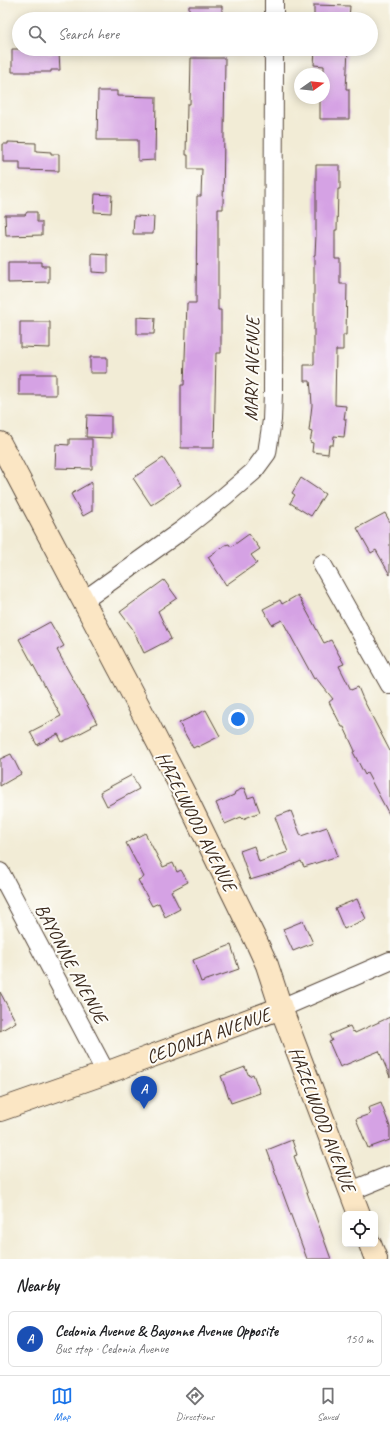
<!DOCTYPE html>
<html lang="en">
<head>
<meta charset="utf-8">
<style>
  :root { --surface:#fff; --page:#f6f6f6; --text:#202124; --muted:#757577; --line:#e0e0e0; --accent:#1a73e8 }
  body { margin:0; font-family:Caveat,sans-serif; background:var(--page); color:var(--text) }
  .controls { position:absolute; right:12px; bottom:12px; display:grid; overflow:hidden; border-radius:6px; box-shadow:0 2px 10px #0003 }
  .controls button { width:36px; height:36px; display:grid; place-items:center; padding:0; border:0; border-bottom:1px solid var(--line); background:var(--surface); color:var(--text); font:20px sans-serif }
  .compass { position:absolute; left:294px; top:68px; width:36px; height:36px; border-radius:50%; background:var(--surface); box-shadow:0 2px 10px #0003; rotate:75deg }
  .you { position:absolute; left:238px; top:719px; width:14px; height:14px; margin:-10px; border:3px solid #fff; border-radius:50%; background:#1a73e8; box-shadow:0 0 0 6px #1a73e833 }
  .badge { display:grid; place-items:center; width:26px; height:26px; border-radius:50%; background:var(--accent); color:#fff; font-size:13px; font-weight:700 }
  .pin { position:absolute; translate:-50% -33px; filter:drop-shadow(0 1px 2px #0008) }
  .pin::after { content:''; position:absolute; top:21px; width:14px; height:12px; background:inherit; clip-path:polygon(0 0,100% 0,50% 100%) }
  .list { margin:0; padding:0; list-style:none }
  h2 { display:flex; justify-content:space-between; align-items:center; height:52px; margin:0; padding:0 16px; font-size:17px }
  h2 small { font-size:13px; font-weight:400; color:var(--muted) }
  .list li { display:grid; grid-template-columns:26px 1fr auto; gap:12px; align-items:center; box-sizing:border-box; height:56px; margin:0 8px 8px; padding:0 8px; border:1px solid var(--line); border-radius:6px }
  .list b { display:block; font-size:15px; white-space:nowrap }
  .list p { margin:0; font-size:13px; white-space:nowrap; color:var(--muted) }
  .list em { font-size:13px; font-style:normal; color:var(--muted) }
  .icon { flex:none; width:22px; height:22px; fill:none; stroke:currentColor; stroke-width:2; stroke-linecap:round; stroke-linejoin:round }
  .map { position:relative; flex:none; width:390px; height:1259px; overflow:hidden }
  .search { position:absolute; background:var(--surface); box-shadow:0 2px 10px #0003; left:12px; right:12px; top:12px; height:44px; display:flex; align-items:center; gap:10px; box-sizing:border-box; padding:0 14px; border-radius:22px; color:var(--muted); font-size:15px }
  .sheet { height:116px; background:var(--surface) }
  nav { display:flex; justify-content:space-around; align-items:center; box-sizing:border-box; height:56px; border-top:1px solid var(--line); background:var(--surface); font-size:11px; color:var(--muted) }
  nav a { display:grid; justify-items:center; gap:2px }
  nav .on { color:var(--accent) }
  .map>svg:first-child { display:block }
  .building { fill:#d5a2e4 }
  .lines { fill:none; stroke-linecap:round; stroke-linejoin:round }
  .street-casing { stroke:#56473a; stroke-width:20 }
  .secondary-casing { stroke:#56473a; stroke-width:24 }
  .street { stroke:#fff; stroke-width:18 }
  .secondary { stroke:#fbe6c4; stroke-width:22 }
  .labels { text-anchor:middle; stroke-width:4; stroke-linejoin:round; paint-order:stroke }
  .street-label { font-size:19px; fill:#3b2a1e; stroke:#fdfcf7 }
</style>
</head>
<body>
<div class="map">
<svg width="390" height="1259" viewBox="0 0 390 1259">
  <rect width="100%" height="100%" fill="#fdfcf7"/>
  <filter id="ink" filterUnits="userSpaceOnUse"><feTurbulence type="fractalNoise" baseFrequency=".025" numOctaves="2"/><feDisplacementMap in="SourceGraphic" scale="8" xChannelSelector="R" yChannelSelector="G"/><feConvolveMatrix kernelMatrix="1 2 1 2 8 2 1 2 1" color-interpolation-filters="sRGB"/></filter>
  <filter id="wash" filterUnits="userSpaceOnUse"><feTurbulence type="fractalNoise" baseFrequency=".012" numOctaves="4" result="noise"/><feDisplacementMap in="SourceGraphic" scale="16" xChannelSelector="R" yChannelSelector="G"/><feGaussianBlur stdDeviation="0.9" result="paint"/><feColorMatrix in="noise" values="0 0 0 0 0 0 0 0 0 0 0 0 0 0 0 0 0 1.4 0 .05"/><feComposite in="paint" operator="in"/></filter>
  <g filter="url(#wash)">
    <rect width="100%" height="100%" fill="#f2ecd6"/>
    <g id="blocks">
      <path class="building" d="M314 5 350 6 349 19H314Z
        M189 6H222V19H189Z
        M12 49H32V50H46V53H59L60 70H51V72H12Z
        M315 49H348L346 89H349V119H320V98H324V66L314 65Z
        M191 58H225L223 209H218V310H221V353H216L214 448H181V385H184L187 303H196L197 196H201L202 169H188V155H186L187 104H190Z
        M98 91H117V96L156 97 155 160 138 161V140H97Z
        M8 142 36 143V151L51 152V154H59V171L20 170V162H3V144H8Z
        M316 165H340V189H338L337 230H335V258H340V284H347L346 335H343V350H336L335 405 346 406 344 419H346L344 437 334 436 333 445H329L328 454 312 452 313 443 310 442 312 432 309 431 312 405 311 390 310 381H304V365H314V255H315L316 235Z
        M95 194 112 195 111 213 94 212Z
        M27 212H37V222H42V235L6 236 5 215H25Z
        M134 216 154 217 153 234H133Z
        M92 254 108 255V273L92 272Z
        M8 262H42V266H49V282L8 283Z
        M137 317 155 318 154 334H137Z
        M20 322H50V348L20 347Z
        M90 357H107V373H90Z
        M19 374H56V395H19Z
        M87 415 111 416V438L86 437Z
        M69 439H92V469L55 468 56 444 69 445Z
        M163 458 181 485 151 505 133 478Z
        M301 478 325 494 311 516 290 503 295 495 292 493Z
        M92 482V511L83 516 71 494Z
        M385 513 390 522V575L376 550 371 553 357 528Z
        M249 534 260 549 251 555 257 563 226 585 208 557 225 545 229 544 231 547Z
        M164 580 177 598 158 611 171 639 144 653 132 628 120 612Z
        M298 595 324 643 331 640 344 664 339 666 351 690 358 687 363 699 390 751V816L367 773 365 775 353 752 355 751 344 727H342L329 702 333 699 316 678 314 679 282 620 272 625 263 609 280 600 282 604Z
        M50 622 64 646 57 650 97 723 91 726 92 727 69 739H68L62 742 58 734 37 745 30 732 61 716 19 639Z
        M206 710 220 736 198 747 197 746 193 748 179 723Z
        M11 754 21 774 0 786V759Z
        M132 775 139 789 107 806 100 792Z
        M244 788 248 798 254 796 260 812 243 819 241 817 225 824 216 803 234 795 235 792Z
        M291 811 301 836 327 827 338 856 304 867 301 861 280 871 250 880 240 851 254 846 259 862 288 852 275 817Z
        M145 833 163 867 173 863 177 872 181 870 188 882 171 891 180 909 165 917 159 903 152 906 138 880 144 877 126 843Z
        M357 899 366 919 344 929 335 908Z
        M303 921 313 943 293 951 283 929Z
        M231 945 239 969 201 982 193 960Z
        M0 992 16 1022 0 1031Z
        M390 1017V1077L379 1051 340 1067 329 1042 332 1041 329 1035 350 1026 353 1032 354 1031 355 1033Z
        M245 1067 249 1076 253 1074 260 1093 231 1103 221 1076Z
        M381 1103 390 1127V1140L368 1148 356 1119 370 1114 368 1108Z
        M292 1140 297 1155 294 1156 331 1259H307L267 1150Z"/>
    </g>
  </g>
  <g filter="url(#ink)">
    <use href="#blocks" fill-opacity="0" stroke="#56473a" stroke-width="1"/>
    <g class="lines">
      <g class="street-casing">
        <path id="street" d="M274 19V0
          M322 564 390 685
          M83 601 182 530 225 496 253 472 267 453 272 420 273 393 274 49
          M0 872 106 1073
          M281 1008 390 961
          M351 1191 390 1175"/>
      </g>
      <g class="secondary-casing">
        <path id="secondary" d="M0 443 141 710 185 795 257 943 267 965 281 1008 359 1214
          M0 1110 106 1073 281 1008
          M370 1244 376 1259"/>
      </g>
      <use href="#street" class="street"/>
      <use href="#secondary" class="secondary"/>
    </g>
  </g>
  <g class="labels">
    <g class="street-label">
      <text transform="translate(251 369) rotate(-89)" y="7">MARY AVENUE</text>
      <text transform="translate(197 821) rotate(63)" y="7">HAZELWOOD AVENUE</text>
      <text transform="translate(72 963) rotate(62)" y="7">BAYONNE AVENUE</text>
      <text transform="translate(208 1035) rotate(-20)" y="7">CEDONIA AVENUE</text>
      <text transform="translate(323 1119) rotate(69)" y="7">HAZELWOOD AVENUE</text>
    </g>
  </g>
</svg>
<div class="controls">
<button><svg class="icon" aria-label="locate" viewBox="0 0 24 24"><circle cx="12" cy="12" r="6"/><path d="M12 2v4M12 18v4M2 12h4M18 12h4"/></svg></button>
</div>
<svg class="compass" viewBox="-18 -18 36 36"><path d="M0-13l5 13h-10z" fill="#e53935"/><path d="M0 13l5-13h-10z" fill="#757577"/></svg>
<div class="you"></div>
<div class="pin badge" style="left:144px;top:1109px;background:#1a4fb4">A</div>
<div class="search"><svg class="icon" aria-label="search" viewBox="0 0 24 24"><circle cx="10" cy="10" r="6"/><path d="M15 15l6 6"/></svg>Search here</div>
</div>
<section class="sheet">
<h2>Nearby<small></small></h2>
<ul class="list">
<li><span class="badge" style="background:#1a4fb4">A</span><div><b>Cedonia Avenue &amp; Bayonne Avenue Opposite</b><p>Bus stop · Cedonia Avenue</p></div><em>150 m</em></li>
</ul>
</section>
<nav>
<a class="on"><svg class="icon" aria-label="map" viewBox="0 0 24 24"><path d="M3 6l6-2 6 2 6-2v14l-6 2-6-2-6 2zM9 4v14M15 6v14"/></svg>Map</a>
<a><svg class="icon" aria-label="directions" viewBox="0 0 24 24"><path d="M12 3l9 9-9 9-9-9zM9 14v-3h6M13 9l2 2-2 2"/></svg>Directions</a>
<a><svg class="icon" aria-label="saved" viewBox="0 0 24 24"><path d="M7 4h10v16l-5-4-5 4z"/></svg>Saved</a>
</nav>
</body>
</html>
